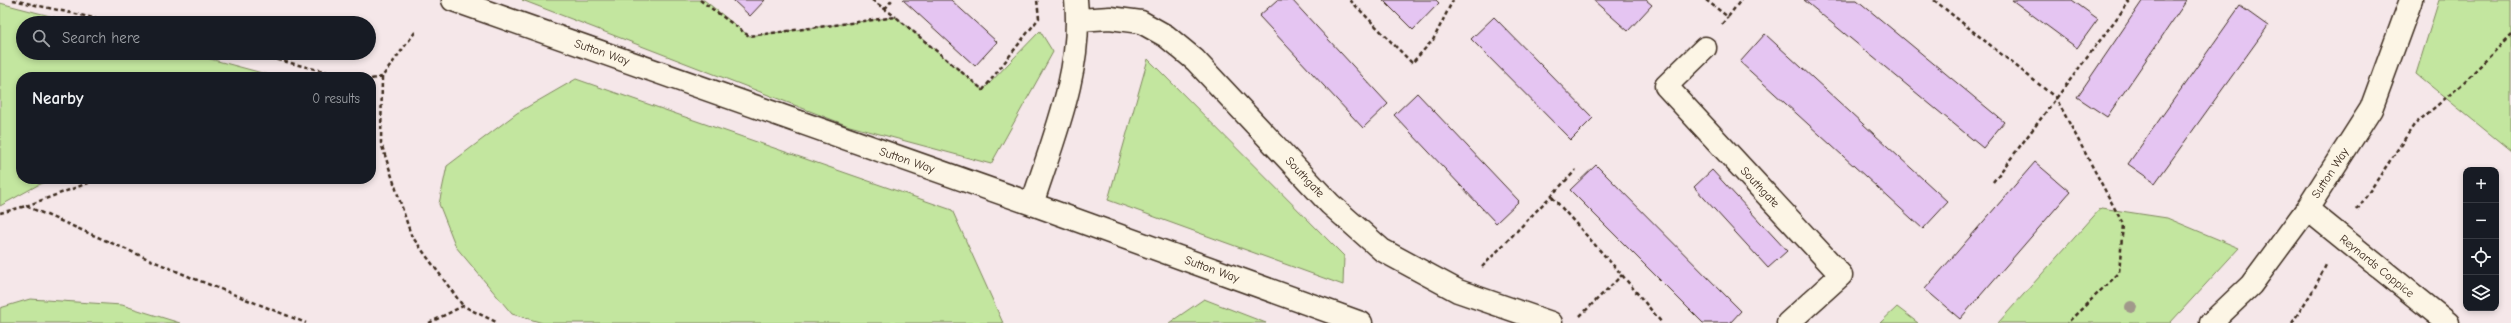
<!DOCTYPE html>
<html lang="en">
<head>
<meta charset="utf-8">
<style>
  :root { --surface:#171b24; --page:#20242c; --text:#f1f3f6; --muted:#9ea1a6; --line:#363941 }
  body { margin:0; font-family:"Comic Neue",sans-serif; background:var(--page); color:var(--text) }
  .controls { position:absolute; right:12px; bottom:12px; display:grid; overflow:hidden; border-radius:8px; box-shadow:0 2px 6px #0003 }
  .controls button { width:36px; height:36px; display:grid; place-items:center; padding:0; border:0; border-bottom:1px solid var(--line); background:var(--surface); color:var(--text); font:20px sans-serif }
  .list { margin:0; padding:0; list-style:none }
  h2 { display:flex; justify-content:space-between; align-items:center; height:52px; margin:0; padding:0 16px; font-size:17px }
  h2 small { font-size:13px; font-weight:400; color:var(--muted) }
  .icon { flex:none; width:22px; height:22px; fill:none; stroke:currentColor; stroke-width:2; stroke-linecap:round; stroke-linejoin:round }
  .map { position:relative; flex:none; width:2511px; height:323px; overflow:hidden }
  .search { position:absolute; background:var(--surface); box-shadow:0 2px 6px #0003; left:16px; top:16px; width:360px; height:44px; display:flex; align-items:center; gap:10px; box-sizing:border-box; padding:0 14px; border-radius:22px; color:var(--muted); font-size:15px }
  .panel { position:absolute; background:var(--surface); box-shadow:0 2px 6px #0003; left:16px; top:72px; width:360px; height:112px; border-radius:16px }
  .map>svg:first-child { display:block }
  .green { fill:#c3e69f; stroke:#7f885e }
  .building { fill:#e5c5f2; stroke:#3b2a1e }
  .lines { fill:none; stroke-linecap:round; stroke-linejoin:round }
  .minor-casing { stroke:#3b2a1e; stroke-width:25 }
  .path { stroke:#3b2a1e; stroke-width:2.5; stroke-dasharray:4 3; stroke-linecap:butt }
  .minor { stroke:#fcf5e5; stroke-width:22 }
  .tree { fill:#a1998b }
  .labels { text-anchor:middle; stroke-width:3; stroke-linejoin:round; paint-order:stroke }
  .street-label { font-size:12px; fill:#3b2a1e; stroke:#fcf5e5 }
</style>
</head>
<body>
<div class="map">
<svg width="2511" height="323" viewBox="0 0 2511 323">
  <rect width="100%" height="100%" fill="#f5e7e9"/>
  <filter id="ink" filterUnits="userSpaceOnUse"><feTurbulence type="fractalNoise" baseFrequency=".025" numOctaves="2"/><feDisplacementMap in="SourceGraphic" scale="8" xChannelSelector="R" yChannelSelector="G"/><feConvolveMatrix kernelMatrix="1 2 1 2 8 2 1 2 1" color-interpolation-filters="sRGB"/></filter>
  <g filter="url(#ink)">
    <path class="green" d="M522 0H704L749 36 896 17 983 90 1040 31 1053 52 991 164 846 125Z
      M2439 0H2511V151L2416 74Z
      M0 3 77 23H23V53H188L277 77H21V179H54L38 185 0 206Z
      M1148 59 1344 256 1343 285 1108 200Z
      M576 79 952 210 1003 323H543L512 314 456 247 439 204 447 166 517 113Z
      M2101 208 2167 218 2239 248 2170 323H1998Z
      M30 299 122 305 180 323H0V308Z
      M1204 299 1266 323H1169Z
      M1897 307 1918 323H1880Z"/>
    <path class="building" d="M733 0H765L750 16Z
      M903 0H951L997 42 975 66Z
      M1277 0H1292L1388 104 1363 128 1259 16Z
      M1383 0H1436L1439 3 1413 30Z
      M1593 0H1646L1652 5 1628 31Z
      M1804 0H1857L2004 122 1983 148Z
      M2012 0H2072L2098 19 2077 48Z
      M2143 0H2187L2107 117 2077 97Z
      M2240 6 2268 26 2155 183 2128 164Z
      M1494 17 1593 118 1571 140 1471 39Z
      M1765 34 1948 202 1923 229 1740 62Z
      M1417 93 1519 201 1496 223 1394 115Z
      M2035 162 2070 192 1960 319 1925 289Z
      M1596 165 1741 311 1730 323H1703L1570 190Z
      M1712 170 1787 251 1768 268 1694 187Z"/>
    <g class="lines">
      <g class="minor-casing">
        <path id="minor" d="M453 0 1032 204 1361 323
          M1078 20 1110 18 1141 22 1166 36 1195 60 1330 204 1382 250 1458 291 1551 323
          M1705 48 1666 86 1841 275 1788 323
          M1032 204C1053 139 1083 70 1076 0
          M2307 209 2448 323
          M2211 323 2251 285 2307 209 2371 109 2411 0"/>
      </g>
      <path class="path" d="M13 0 116 23
        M700 0 749 36 896 17 983 90 1039 18 1037 0
        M872 0 896 17
        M1350 0 1412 63 1433 40 1453 0
        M1706 0 1728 17 1741 0
        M1934 0 2056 98 2123 224 2119 273 2067 323
        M885 9 892 0
        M1722 24 1728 17
        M250 53 347 77
        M382 77 381 143 411 235 463 306
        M371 79 382 77 416 31
        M1993 182 2129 2 2127 0
        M1552 197 1622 275 1662 323
        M26 206 99 179
        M2357 210 2414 125 2460 86 2511 35
        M0 213 26 206 190 277 306 323
        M1482 267 1576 170
        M1580 316 1622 275
        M429 323 463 306 498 323
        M2292 323 2314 289 2327 263"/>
      <use href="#minor" class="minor"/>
    </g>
    <circle class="tree" cx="2131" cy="307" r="6"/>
  </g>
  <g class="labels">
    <g class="street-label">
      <text transform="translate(602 52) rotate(19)" y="4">Sutton Way</text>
      <text transform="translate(907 160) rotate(19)" y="4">Sutton Way</text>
      <text transform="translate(2330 173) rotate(-57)" y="4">Sutton Way</text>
      <text transform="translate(1305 177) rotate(47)" y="4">Southgate</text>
      <text transform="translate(1760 187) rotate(47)" y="4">Southgate</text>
      <text transform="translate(2377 266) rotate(39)" y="4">Reynards Coppice</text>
      <text transform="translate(1212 269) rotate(20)" y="4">Sutton Way</text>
    </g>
  </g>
</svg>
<div class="controls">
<button>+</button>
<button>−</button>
<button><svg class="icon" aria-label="locate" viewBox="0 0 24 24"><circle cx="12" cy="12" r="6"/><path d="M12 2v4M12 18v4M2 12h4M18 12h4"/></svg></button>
<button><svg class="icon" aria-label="layers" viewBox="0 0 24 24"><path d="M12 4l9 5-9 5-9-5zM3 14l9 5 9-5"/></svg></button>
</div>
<div class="search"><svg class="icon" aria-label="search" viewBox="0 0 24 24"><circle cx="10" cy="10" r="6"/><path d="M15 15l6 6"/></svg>Search here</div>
<section class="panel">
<h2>Nearby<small>0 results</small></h2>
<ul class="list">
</ul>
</section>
</div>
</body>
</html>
